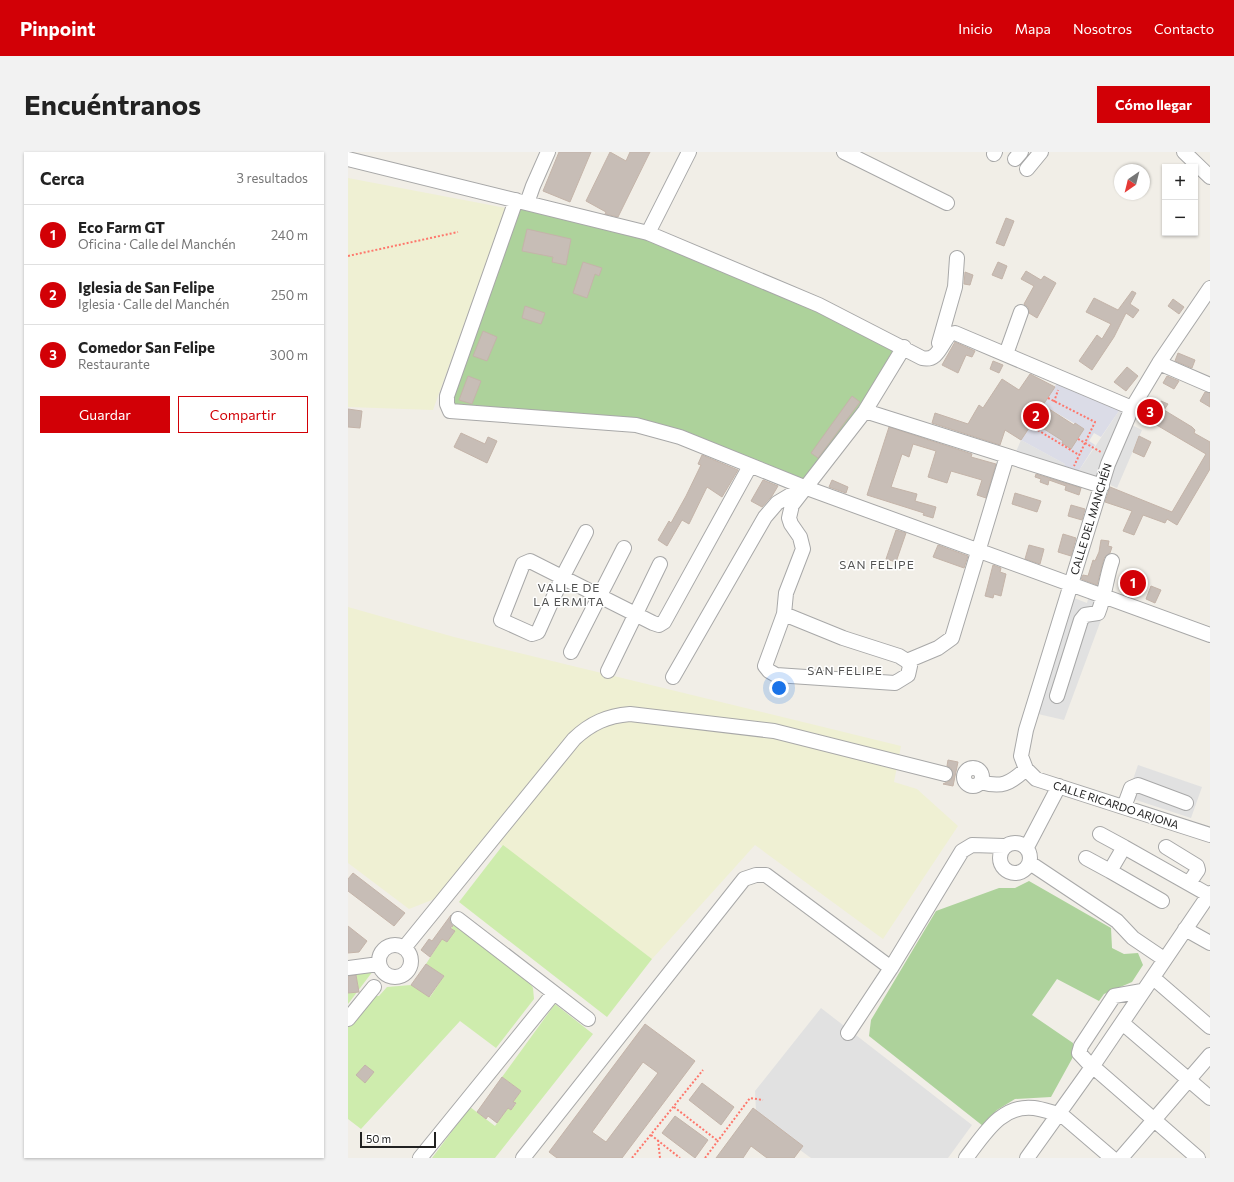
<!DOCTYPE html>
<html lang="es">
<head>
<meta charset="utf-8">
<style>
  :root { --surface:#fff; --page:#f2f2f2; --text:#222; --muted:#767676; --line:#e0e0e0; --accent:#d20006 }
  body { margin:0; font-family:Commissioner,sans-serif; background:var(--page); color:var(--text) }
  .controls { position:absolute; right:12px; top:12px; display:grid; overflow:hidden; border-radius:0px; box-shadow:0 1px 3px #0004 }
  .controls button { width:36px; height:36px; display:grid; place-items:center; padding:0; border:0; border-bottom:1px solid var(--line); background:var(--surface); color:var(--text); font:20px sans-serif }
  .compass { position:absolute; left:766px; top:12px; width:36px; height:36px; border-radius:50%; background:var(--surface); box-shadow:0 1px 3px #0004; rotate:215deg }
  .scale { position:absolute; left:12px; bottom:10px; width:76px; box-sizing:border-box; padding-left:4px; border:2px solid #212121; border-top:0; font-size:11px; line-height:14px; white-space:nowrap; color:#212121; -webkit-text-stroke:3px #fff; paint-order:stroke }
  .you { position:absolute; left:431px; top:536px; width:14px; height:14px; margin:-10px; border:3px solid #fff; border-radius:50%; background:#1a73e8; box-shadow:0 0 0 6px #1a73e833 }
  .badge { display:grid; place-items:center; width:26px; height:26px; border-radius:50%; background:var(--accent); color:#fff; font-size:13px; font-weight:700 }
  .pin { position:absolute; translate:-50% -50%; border:2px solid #fff; box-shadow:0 1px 4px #0006 }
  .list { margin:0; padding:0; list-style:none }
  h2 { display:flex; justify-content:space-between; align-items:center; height:52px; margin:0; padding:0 16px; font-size:17px }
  h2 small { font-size:13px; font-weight:400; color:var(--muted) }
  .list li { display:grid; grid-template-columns:26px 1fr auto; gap:12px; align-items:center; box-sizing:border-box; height:60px; padding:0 16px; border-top:1px solid var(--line) }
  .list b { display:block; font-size:15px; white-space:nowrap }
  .list p { margin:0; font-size:13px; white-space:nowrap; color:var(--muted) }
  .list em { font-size:13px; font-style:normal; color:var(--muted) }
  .actions { display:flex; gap:8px; padding:12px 16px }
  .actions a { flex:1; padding:9px 0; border:1px solid var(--accent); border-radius:0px; text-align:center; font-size:14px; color:var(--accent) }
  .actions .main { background:var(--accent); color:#fff }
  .map { position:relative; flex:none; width:862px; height:1006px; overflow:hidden; border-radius:0px }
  header { display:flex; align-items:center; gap:24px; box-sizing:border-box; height:56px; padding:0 20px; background:var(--accent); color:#fff }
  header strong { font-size:19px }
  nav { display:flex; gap:22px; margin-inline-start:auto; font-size:14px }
  .intro { display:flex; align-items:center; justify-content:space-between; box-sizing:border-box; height:96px; padding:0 24px }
  h1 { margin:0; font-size:28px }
  .button { padding:10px 18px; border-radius:0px; background:var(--accent); color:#fff; font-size:14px; font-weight:700 }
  main { display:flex; gap:24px; padding:0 24px }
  aside { flex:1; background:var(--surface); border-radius:0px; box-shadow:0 1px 3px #0004 }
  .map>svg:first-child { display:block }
  .farmland { fill:#eff0d3 }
  .grass { fill:#ceecad }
  .forest { fill:#add29b }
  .parking { fill:#e1e1e1 }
  .plaza { fill:#dbdce7 }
  .building { fill:#c7bdb6; stroke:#c4b4a9; fill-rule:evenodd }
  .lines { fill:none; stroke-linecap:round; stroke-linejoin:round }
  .minor-casing { stroke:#a8a8a8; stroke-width:16 }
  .path { stroke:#fe776c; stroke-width:2; stroke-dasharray:2 2; stroke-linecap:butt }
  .minor { stroke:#fff; stroke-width:14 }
  .labels { text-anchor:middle; stroke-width:3; stroke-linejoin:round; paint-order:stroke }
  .street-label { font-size:11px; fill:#212121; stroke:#fff }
  .neighbourhood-label { font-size:12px; letter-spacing:1px; fill:#545454; stroke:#fff }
</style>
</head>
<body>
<header>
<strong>Pinpoint</strong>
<nav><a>Inicio</a><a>Mapa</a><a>Nosotros</a><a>Contacto</a></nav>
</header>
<div class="intro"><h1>Encuéntranos</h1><a class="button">Cómo llegar</a></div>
<main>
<aside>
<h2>Cerca<small>3 resultados</small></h2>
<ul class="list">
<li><span class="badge">1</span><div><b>Eco Farm GT</b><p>Oficina · Calle del Manchén</p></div><em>240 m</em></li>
<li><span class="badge">2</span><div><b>Iglesia de San Felipe</b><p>Iglesia · Calle del Manchén</p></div><em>250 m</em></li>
<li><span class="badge">3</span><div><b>Comedor San Felipe</b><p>Restaurante</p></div><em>300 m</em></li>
</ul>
<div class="actions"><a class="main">Guardar</a><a>Compartir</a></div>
</aside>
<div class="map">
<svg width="862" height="1006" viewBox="0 0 862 1006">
  <rect width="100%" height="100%" fill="#f1eee7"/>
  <path class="farmland" d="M0 26 158 56 85 258 0 255Z
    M0 455 106 485 553 594 546 630 569 637 610 674 535 787 407 693 304 807 139 683 89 746 61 757 0 711Z"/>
  <path class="grass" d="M155 693 304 807 259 865 111 750Z
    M107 771 180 828 185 836 186 847 148 896 112 869 13 977 0 967V873L23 844H31L39 835 63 833 82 845 96 824 78 812 94 787 99 790 106 780 103 777Z
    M7 817 25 819 0 852V841L11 840Z
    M207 852 245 882 147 1006H84L122 955 147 974 160 956 163 958 168 952 165 950 173 939 154 925Z"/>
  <path class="forest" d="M173 54 300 87 551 194 549 202 456 333 287 271 105 258 104 251Z
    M681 729 763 776 764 796 776 802 790 801 795 813 784 830 756 842 751 849 709 827 684 863 725 891V905L703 945 667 947 649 958 635 974 521 884 523 868 588 759 651 736H667Z"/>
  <path class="parking" d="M775 253 778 254 750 325 730 320Z
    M784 273 794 278 769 336 758 331Z
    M673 288 717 312 715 315 667 302Z
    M741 443 760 449 716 568 690 562 726 446 739 451Z
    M790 613 854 635 843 666 779 645Z
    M473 856 624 973 600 1006H463L452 998 455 994 408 959 407 939Z"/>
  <path class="plaza" d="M709 231 775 253 753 285 746 281 741 289 747 293 730 320 715 315 717 312 673 288 685 270 715 289 714 291 723 297 736 277 695 253Z"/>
  <path class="building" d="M211 0H243L222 50 195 39Z
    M262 0 278 9 282 0H302L270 65 257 62 258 60 238 49Z
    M658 66 666 69 656 94 648 91Z
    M179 77 223 87 218 113 204 110 205 105 174 99Z
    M235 110 254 116 251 124 247 122 239 146 225 141Z
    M650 110 659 114 654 127 644 123Z
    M678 119 693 128 696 124 708 131 689 166 681 161 680 155 676 152 686 134 673 127Z
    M617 120 625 123 622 133 616 132Z
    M784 139 788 141 782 152 791 158 785 166 778 161 766 185 744 218 731 209 749 183 754 187 763 172 738 160 746 146 770 158Z
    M825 147 836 155 831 162 820 154Z
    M177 154 197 161 193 172 174 166Z
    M135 179 149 185 139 209 125 204Z
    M607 190 627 199 624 205 618 203 610 221 594 213Z
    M830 201 847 208 844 216 827 209Z
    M645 209 655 213 651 221 642 217Z
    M779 215 790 224 778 239 766 230Z
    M682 222 707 235 695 253 726 273 727 271 736 277 723 297 714 291 715 289 685 270 673 288 657 278 652 293 584 271 587 261 620 272 631 253 635 256 654 227 671 238Z
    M120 224 133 229 124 252 111 248Z
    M819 224 831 229 826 237 815 231Z
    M857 240 862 241V255L852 249Z
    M504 244 512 250 470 306 463 301Z
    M813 249 820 252 816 258 844 275 847 278 846 281 862 290V317L829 373 819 367 817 371 795 363 786 383 775 379 784 359 757 350 762 335 824 360 858 302 795 265 806 250 810 253Z
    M0 257 14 259 12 276 0 275Z
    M541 275 624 302 623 305 648 312 638 346 629 343 634 328 603 319 599 331 580 325 588 299 565 292 561 305 554 302 543 335 569 342 567 349 588 355 585 366 575 363 576 361 519 343Z
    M113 281 137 292 140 285 149 289 139 311 106 295Z
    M791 284 803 290 796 305 785 300Z
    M354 303 390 318 374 345 359 335 341 372 334 368 319 394 310 388 321 369 323 371 338 344 353 313 350 312Z
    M688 322 733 336 731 343 717 338 718 334 701 328 700 333 692 330 693 327 687 325Z
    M415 328 430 334 424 344 414 355 403 349Z
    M484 328 500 335 498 341 481 335Z
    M667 341 693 349 689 360 664 352Z
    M723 353 737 357 734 368 720 364Z
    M548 378 558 381 548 410 538 407Z
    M715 382 728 386 723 404 710 400Z
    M753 388 761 389 760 394 764 395 762 401 756 406 749 433 733 427 735 423 740 424 745 408 747 409 751 400Z
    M590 393 620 404 616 416 585 405Z
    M681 393 696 397 692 412 677 407Z
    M645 413 653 416 652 420 658 422 653 444 646 442 645 446 637 444Z
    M803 434 813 438 807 451 798 447Z
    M600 608 610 610 605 634 595 632 603 628 605 624 603 616 599 614Z
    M5 721 57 761 46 774 0 739V727Z
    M103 763 102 770 105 774 102 776 107 779 99 790 94 787 82 805 73 798 81 787 84 789Z
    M0 774 19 789 11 800 0 801Z
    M78 812 96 824 81 845 63 833Z
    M8 823 11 840 0 841V824Z
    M297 872 347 909 274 1006H209L201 1000ZM295 910 310 921 258 990 244 980Z
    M17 913 26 920 17 931 8 923Z
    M154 925 173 939 165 950 168 951 163 958 160 956 149 971 140 964 138 967 129 960Z
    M354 931 386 955 373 973 341 948Z
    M405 956 455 994 446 1006H419L403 994 395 1006H368Z
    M327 964 360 988 347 1006 314 981Z"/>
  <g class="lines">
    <g class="minor-casing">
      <path id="minor" d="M496 0 599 51
        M836 0 862 25
        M646 2 647 0
        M0 7 300 81 471 153 574 206C590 210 593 192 602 182L607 181 784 256
        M667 7 673 0
        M679 17 693 0
        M168 48 99 244V252L102 259 288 273 332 285 456 335 862 483
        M179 51 185 34 200 0
        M300 81 341 0
        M862 136 811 211 784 256 760 312 678 578 673 604 678 617 688 627 862 683
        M591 191 607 135 609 106
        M658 202 673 160
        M811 211 862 233
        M517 259 754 334
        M238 380 215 424 190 480 184 482 153 468 175 412 182 409 305 471 311 473 316 470 402 314
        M436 462 495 486 551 504 559 509 562 514 560 523 547 531 428 523 421 519 417 514 436 462 438 441 455 397 452 385 443 372 441 366 444 353 517 259 556 195
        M223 500 276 396
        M559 509 590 496 604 486 659 304
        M260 519 312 412
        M325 525 417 365 429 351 454 336
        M709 544 733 468 737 463 750 461C757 444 758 426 764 409
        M616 625a9 9 0 1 1 18 0a9 9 0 1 1-18 0Z
        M633 630C653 636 662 632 678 617
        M776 655 783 636 790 633 838 651
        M752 682 776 695
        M652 706a15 15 0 1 1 30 0a15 15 0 1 1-30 0Z
        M679 695 711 634
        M818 695 849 714 850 718 841 731
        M738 706 762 719
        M682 711 769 769 785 786 816 807
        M814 749 762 719 776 695 861 743
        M110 767 240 867
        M837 777 862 791
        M31 809a16 16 0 1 1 32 0a16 16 0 1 1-32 0Z
        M56 796 226 587C243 571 259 564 282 562L426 579 597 622
        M0 816 31 812
        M810 830 862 875
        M0 867 26 835
        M779 875 862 946
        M500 881 543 816
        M744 915 731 901 733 894 766 844 794 839
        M750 919 850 1006
        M715 964 764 1006
        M72 1006 206 841
        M175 1006 396 727 408 723H418L543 816 614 699 624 693 656 694
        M618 1006C636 983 653 952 686 956 694 957 702 960 710 962
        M679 1006 744 915 862 741
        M773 1006 862 903"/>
    </g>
    <path class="path" d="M0 104 110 80
      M700 246 747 270 726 314
      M706 250 710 238
      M683 274 731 303
      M730 287 753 300
      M326 955 370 989
      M303 983 332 1006
      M310 988 312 1006
      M284 1006 355 918
      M357 1006 402 946 415 948"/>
    <use href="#minor" class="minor"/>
  </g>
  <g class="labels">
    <g class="street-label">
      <text transform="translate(743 367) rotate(-73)" y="4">CALLE DEL MANCHÉN</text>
      <text transform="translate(768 653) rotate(18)" y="4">CALLE RICARDO ARJONA</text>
    </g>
    <g class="neighbourhood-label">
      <text x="529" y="417">SAN FELIPE</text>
      <text x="221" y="440">VALLE DE<tspan x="221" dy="14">LA ERMITA</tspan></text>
      <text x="497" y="523">SAN FELIPE</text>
    </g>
  </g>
</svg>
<div class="controls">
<button>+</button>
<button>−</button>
</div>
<svg class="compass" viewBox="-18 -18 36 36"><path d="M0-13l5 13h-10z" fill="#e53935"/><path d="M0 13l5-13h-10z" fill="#767676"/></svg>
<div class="scale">50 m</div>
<div class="you"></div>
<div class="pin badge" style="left:785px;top:431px">1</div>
<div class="pin badge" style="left:688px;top:264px">2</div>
<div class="pin badge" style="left:802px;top:260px">3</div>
</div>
</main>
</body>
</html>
